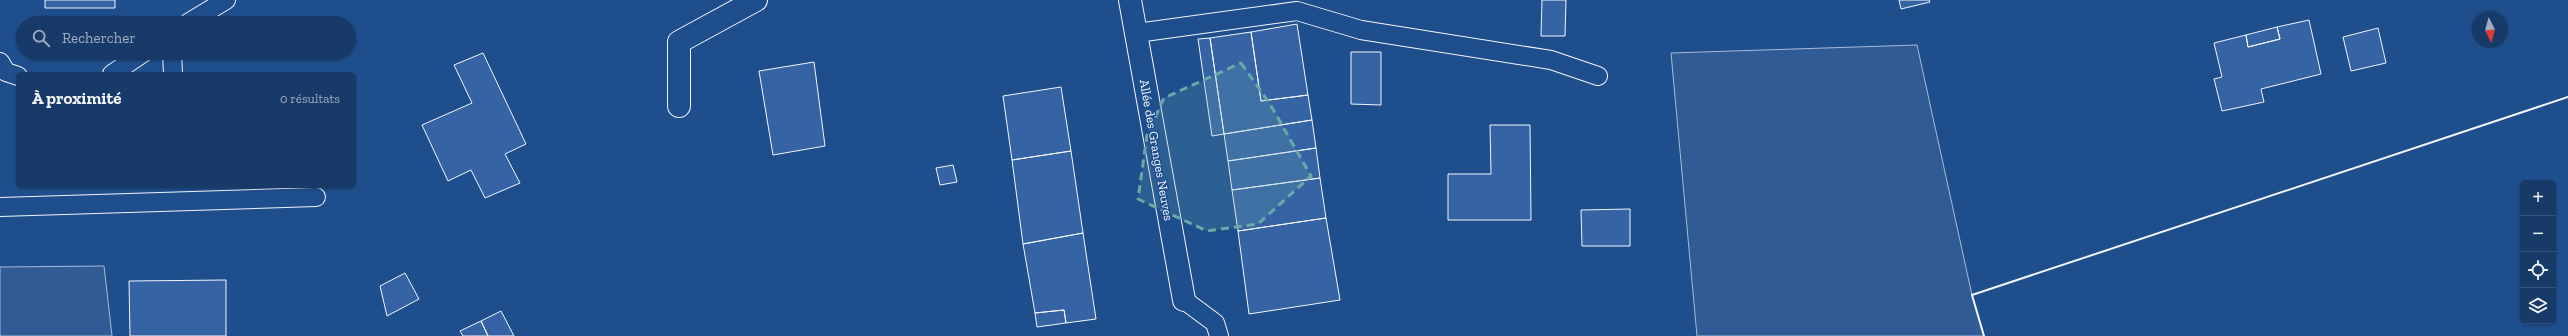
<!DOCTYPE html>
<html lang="fr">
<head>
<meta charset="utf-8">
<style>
  :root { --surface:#173a69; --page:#244571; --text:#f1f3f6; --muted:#9eadc0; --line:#36547d }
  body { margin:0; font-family:"Zilla Slab",serif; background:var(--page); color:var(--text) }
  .controls { position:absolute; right:12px; bottom:12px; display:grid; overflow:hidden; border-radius:6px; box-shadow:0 1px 3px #0004 }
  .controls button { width:36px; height:36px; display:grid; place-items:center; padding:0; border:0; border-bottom:1px solid var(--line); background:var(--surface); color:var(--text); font:20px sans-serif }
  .compass { position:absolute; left:2472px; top:12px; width:36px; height:36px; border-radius:50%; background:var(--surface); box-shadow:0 1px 3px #0004; rotate:174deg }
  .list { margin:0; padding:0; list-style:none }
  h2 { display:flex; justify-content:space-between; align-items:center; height:52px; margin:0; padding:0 16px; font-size:17px }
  h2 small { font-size:13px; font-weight:400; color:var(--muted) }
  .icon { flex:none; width:22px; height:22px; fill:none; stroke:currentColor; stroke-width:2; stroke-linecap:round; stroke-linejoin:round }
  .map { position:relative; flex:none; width:2568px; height:336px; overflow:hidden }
  .search { position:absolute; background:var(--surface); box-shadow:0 1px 3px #0004; left:16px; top:16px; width:340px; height:44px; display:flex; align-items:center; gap:10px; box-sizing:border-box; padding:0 14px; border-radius:22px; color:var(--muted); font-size:15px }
  .panel { position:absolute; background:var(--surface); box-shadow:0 1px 3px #0004; left:16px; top:72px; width:340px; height:116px; border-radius:6px }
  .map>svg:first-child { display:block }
  .green { fill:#305b95; stroke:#a8bbd7 }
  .building { fill:#3563a3; stroke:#f2f6ff }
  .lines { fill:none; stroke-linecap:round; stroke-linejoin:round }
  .service-casing { stroke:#f2f6ff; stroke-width:20 }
  .minor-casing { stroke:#f2f6ff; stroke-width:24 }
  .service { stroke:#1f4e8c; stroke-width:18 }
  .minor { stroke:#1f4e8c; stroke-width:22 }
  .wall { stroke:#f2f6ff; stroke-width:2 }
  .marked { fill:#6aa9a8; fill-opacity:0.2; stroke:#6aa9a8; stroke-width:3; stroke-dasharray:8 5; stroke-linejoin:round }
  .labels { text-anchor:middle; stroke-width:3; stroke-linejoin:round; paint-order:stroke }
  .street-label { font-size:13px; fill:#f2f6ff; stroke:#1f4e8c }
</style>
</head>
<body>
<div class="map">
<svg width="2568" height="336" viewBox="0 0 2568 336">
  <rect width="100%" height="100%" fill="#1f4e8c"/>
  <path class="green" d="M1917 45 1972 295 1984 336H1697L1671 53Z
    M104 266 112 336H0V267Z"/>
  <path class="building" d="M45 0H115V8H45Z
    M1542 0H1566L1565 36H1541Z
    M1899 0H1929L1930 2 1901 9Z
    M2309 20 2321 74 2261 89 2264 102 2222 111 2214 79 2222 77 2214 43 2246 35 2248 47 2280 39 2277 27Z
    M1297 24 1308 95 1261 101 1251 32Z
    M2277 27 2280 39 2248 47 2246 35Z
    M2378 28 2386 63 2351 71 2343 37Z
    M1251 32 1261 101 1308 95 1312 120 1224 134 1210 38Z
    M1210 38 1224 134 1212 136 1198 39Z
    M1351 52H1381V105L1351 104Z
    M483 53 526 144 505 154 520 183 485 198 471 170 448 181 422 125 472 103 454 65Z
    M814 62 825 146 773 155 759 71Z
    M1061 87 1071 151 1012 160 1003 96Z
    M1312 120 1316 148 1228 161 1224 134Z
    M1490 125H1530L1531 220H1448V174H1491Z
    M1316 148 1320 178 1232 190 1228 161Z
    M1071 151 1083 233 1023 244 1012 160Z
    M953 165 957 182 940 185 936 168Z
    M1320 178 1326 218 1238 231 1232 190Z
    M1630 209V246H1582L1581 210Z
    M1326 218 1340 300 1249 314 1238 231Z
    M1083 233 1096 319 1066 323 1064 310 1035 313 1023 244Z
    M405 273 419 299 387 316 380 286Z
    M226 280V336H130L129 281Z
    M1064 310 1066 323 1037 327 1035 313Z
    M501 311 514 336H488L481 321Z
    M481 321 488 336H463L460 331Z"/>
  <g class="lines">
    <g class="service-casing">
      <path id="service" d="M188 23 226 0
        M1137 33 1297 11 1361 30 1551 60 1598 76
        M172 53 173 74
        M0 62 6 72 18 76
        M112 74 143 53
        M0 207 316 197
        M1184 300 1215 323 1219 336"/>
    </g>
    <g class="minor-casing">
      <path id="minor" d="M1130 0 1184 300
        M679 106V42L756 0"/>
    </g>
    <use href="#service" class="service"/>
    <use href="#minor" class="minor"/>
    <path class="wall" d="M1984 336 1972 295 2568 97"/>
  </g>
  <path class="marked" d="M1241 63 1270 104 1311 176 1258 224 1207 231 1138 199 1147 135 1164 98Z"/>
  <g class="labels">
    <g class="street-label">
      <text transform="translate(1157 150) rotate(80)" y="5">Allée des Granges Neuves</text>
    </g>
  </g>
</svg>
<div class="controls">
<button>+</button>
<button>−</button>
<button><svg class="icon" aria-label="locate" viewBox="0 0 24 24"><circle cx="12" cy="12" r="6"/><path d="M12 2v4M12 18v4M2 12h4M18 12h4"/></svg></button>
<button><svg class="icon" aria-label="layers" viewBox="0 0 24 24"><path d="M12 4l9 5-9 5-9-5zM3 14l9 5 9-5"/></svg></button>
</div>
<svg class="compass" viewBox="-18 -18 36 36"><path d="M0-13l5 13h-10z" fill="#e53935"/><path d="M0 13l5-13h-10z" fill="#9eadc0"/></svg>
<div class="search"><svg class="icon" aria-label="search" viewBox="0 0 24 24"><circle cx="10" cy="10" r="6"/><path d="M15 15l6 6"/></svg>Rechercher</div>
<section class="panel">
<h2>À proximité<small>0 résultats</small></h2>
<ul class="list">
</ul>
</section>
</div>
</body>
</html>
